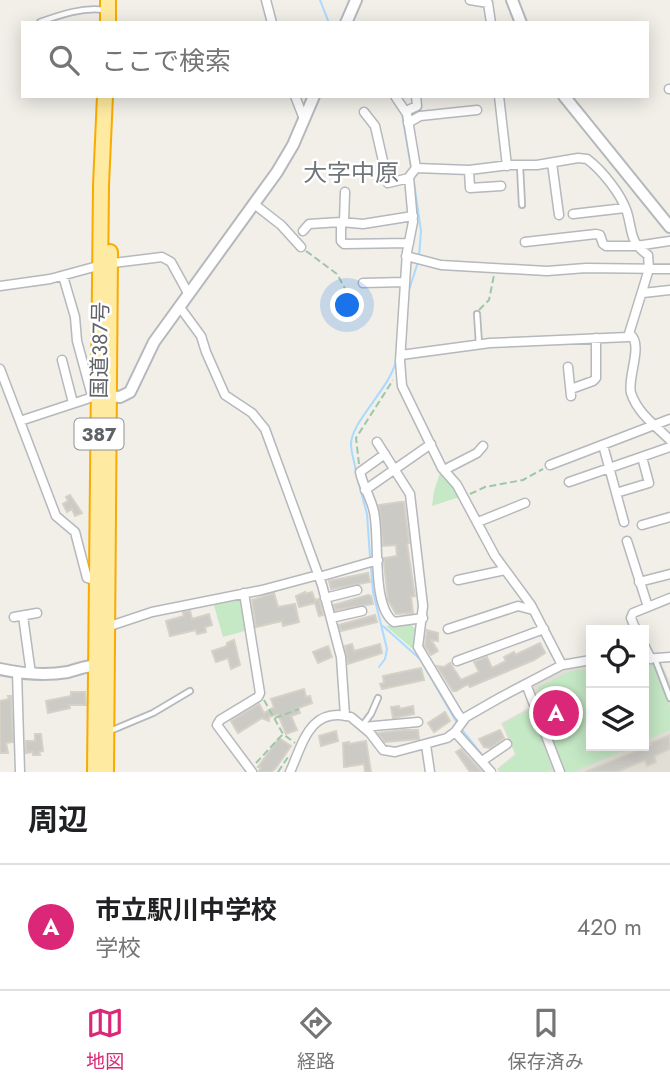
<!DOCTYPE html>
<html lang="ja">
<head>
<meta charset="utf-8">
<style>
  :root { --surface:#fff; --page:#f6f6f6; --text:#202124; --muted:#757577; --line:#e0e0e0; --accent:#db2777 }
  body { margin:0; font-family:Jost,"Noto Sans JP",sans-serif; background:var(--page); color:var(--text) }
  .controls { position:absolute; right:21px; bottom:21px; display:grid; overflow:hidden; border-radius:0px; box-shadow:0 4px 18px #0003 }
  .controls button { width:63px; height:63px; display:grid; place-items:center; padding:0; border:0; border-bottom:2px solid var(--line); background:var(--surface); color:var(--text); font:35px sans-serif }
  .you { position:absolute; left:348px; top:306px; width:24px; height:24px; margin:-18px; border:5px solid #fff; border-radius:50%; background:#1a73e8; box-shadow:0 0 0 10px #1a73e833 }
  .badge { display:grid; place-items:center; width:46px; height:46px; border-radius:50%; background:var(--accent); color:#fff; font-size:23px; font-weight:700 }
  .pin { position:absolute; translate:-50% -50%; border:4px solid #fff; box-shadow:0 2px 7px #0006 }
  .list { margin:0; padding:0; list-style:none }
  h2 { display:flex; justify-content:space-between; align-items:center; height:91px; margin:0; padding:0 28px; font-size:30px }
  h2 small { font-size:23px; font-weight:400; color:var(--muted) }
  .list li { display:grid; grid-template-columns:46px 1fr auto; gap:21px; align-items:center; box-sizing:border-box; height:126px; padding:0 28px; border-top:2px solid var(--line) }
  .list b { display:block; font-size:26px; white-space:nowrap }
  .list p { margin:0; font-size:23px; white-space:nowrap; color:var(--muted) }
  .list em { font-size:23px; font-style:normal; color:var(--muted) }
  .icon { flex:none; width:38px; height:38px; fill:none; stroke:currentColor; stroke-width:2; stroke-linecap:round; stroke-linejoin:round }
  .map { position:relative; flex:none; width:670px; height:772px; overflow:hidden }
  .search { position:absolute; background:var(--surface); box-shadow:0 4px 18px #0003; left:21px; right:21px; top:21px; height:77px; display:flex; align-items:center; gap:18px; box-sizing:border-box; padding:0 24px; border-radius:0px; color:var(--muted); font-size:26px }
  .sheet { height:217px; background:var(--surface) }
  nav { display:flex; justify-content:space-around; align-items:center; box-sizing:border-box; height:98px; border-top:2px solid var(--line); background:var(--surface); font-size:19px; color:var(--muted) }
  nav a { display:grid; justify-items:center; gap:4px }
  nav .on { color:var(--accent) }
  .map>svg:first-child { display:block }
  .education { fill:#e1ded6 }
  .green { fill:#c5e8c5 }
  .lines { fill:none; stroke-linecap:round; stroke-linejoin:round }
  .stream { stroke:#aadaff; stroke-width:2 }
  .building { fill:#cccac5; stroke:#d6d1c6; stroke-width:2 }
  .service-casing { stroke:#b5b8bc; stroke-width:8 }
  .minor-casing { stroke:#b5b8bc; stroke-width:11 }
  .tertiary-casing { stroke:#b5b8bc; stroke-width:14 }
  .trunk-casing { stroke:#f9ab00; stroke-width:18 }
  .path { stroke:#9cc7a9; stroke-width:2; stroke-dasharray:7 3.5; stroke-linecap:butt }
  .service { stroke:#fff; stroke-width:4.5 }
  .minor { stroke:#fff; stroke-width:8 }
  .tertiary { stroke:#fff; stroke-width:10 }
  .trunk { stroke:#feeaa1; stroke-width:14 }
  .labels { text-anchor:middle; stroke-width:5; stroke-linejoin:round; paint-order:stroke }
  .shield { fill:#fff; stroke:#8f9295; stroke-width:2 }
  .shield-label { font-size:19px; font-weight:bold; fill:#5f6368 }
  .street-label { font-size:21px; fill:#5f6368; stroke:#fff }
  .quarter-label { font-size:24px; fill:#70757a; stroke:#fff }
</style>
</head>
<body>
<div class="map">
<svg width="670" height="772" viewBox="0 0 670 772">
  <rect width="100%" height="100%" fill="#f1efe8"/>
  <path class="education" d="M644 661 660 662 670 681V772H499L497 769 515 754 501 723 538 703 532 684 567 667 591 663V746H644Z"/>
  <path class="green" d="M440 473 446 475 463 500 456 498 432 506 434 491Z
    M241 598 248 630 223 637 213 602Z
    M410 623 416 630 414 650 386 626Z
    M651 662 670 707V730L644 741V663Z
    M591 669V746H634L573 772H566L549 729 538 687 571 671Z
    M531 709 552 769 546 772H500L498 769 516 755 503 724Z"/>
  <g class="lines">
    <path class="stream" d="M320 0 329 23
      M402 114 411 167
      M413 176 421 231 419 257
      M654 264H670
      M409 290 418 262
      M356 472C355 463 351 453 351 444 351 422 390 388 396 361
      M357 477 367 514 370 557
      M371 567 373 592 387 649 385 659 379 667
      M383 626 420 659 457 723
      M462 730 483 756"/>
  </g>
  <path class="building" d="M70 495 82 513 75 516 72 509 67 512 63 504 68 501 66 497Z
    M400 502H404L409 543 407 544 415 596 411 597 413 613 396 614 388 600 384 563V558L397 556 396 545 383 546 379 505Z
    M368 573 370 582 331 589 329 581Z
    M305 592V594L312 592 315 600 319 599 323 615 319 616 315 603 299 607 296 596Z
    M274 593 278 607 295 604 299 622 283 626 282 621 256 627 252 600Z
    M368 595 371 596 373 604 335 610 334 605Z
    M190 611 192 619 209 614 212 625 205 627 206 632 197 634 196 630 170 636 166 621 184 616 183 612Z
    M375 615 377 622 341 631 339 625Z
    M427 630 438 633V641L431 640 438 651 431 655 425 646Z
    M234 640 240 665 231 669 228 658 216 662 212 651 227 646V643Z
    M540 643 545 653 534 660 470 687 468 684 456 691H453L437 666 444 667 450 663 461 680 479 672 474 662 487 657 492 668 506 661 504 657 514 652 515 655Z
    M352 644 354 651 380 644 382 653 348 664 345 646Z
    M328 646 332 657 318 663 313 652Z
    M421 668 424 680 382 689 380 684 384 683 383 676Z
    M304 689 306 697 310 696 312 703 298 708 300 713 291 716 297 730 286 734 278 714 269 717V721L262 718 238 733 231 721 259 704 264 713 274 707 271 699Z
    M71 692H85L86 705H69L70 708 48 713 46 701 71 696Z
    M8 696H11L13 742 6 743 8 753H0V701L9 699Z
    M399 706 400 709 413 706 414 714 393 718 391 707Z
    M445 712 450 721 434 732 428 723Z
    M403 730H418L419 739 385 742 378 733Z
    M500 730 504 738 490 748 484 747 479 739Z
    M336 731 338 741 321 746 319 736Z
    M35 734H41L43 751 39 752 40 755H33V752L26 753V741H35Z
    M670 735V749L654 756 656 762 647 766 645 760 617 772H585L652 745 651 743Z
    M279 738 291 746 287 752 275 769 271 772H258L261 768 258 767Z
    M366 741 371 772H365L364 764 344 767 343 743 349 742V744Z
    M461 749 482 772H470L456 752Z"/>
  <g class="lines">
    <g class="service-casing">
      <path id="service" d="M40 22C60 15 82 7 104 10
        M520 166 522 205
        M477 314 479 344
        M655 659 670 698
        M362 726 371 714 378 698
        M110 731 153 713 190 691"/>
    </g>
    <g class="minor-casing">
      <path id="minor" d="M266 0 272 23
        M470 0 488 3 491 23
        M669 89H670
        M295 96 304 119
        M395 96 407 114 416 168 409 177 413 222 407 252 400 361 402 386 442 468 457 485 495 556 531 605 562 665
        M499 96 507 166
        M406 111 417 106 416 96
        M364 112 375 126 388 183 409 178
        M408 123 420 116 477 110
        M552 163 559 215
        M469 170 470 188 501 186
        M254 204 281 225 301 247
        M573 214 625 208
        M341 222V241L344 244 409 243
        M344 222 345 192
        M303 231 309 224 341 222 363 224 413 216
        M525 242 596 234 600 235 603 244 606 246H636L670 241
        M406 256 441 265 547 271 586 268 670 269
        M63 276 75 317 77 341 92 396
        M363 283 405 282
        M0 286 50 279 105 264 162 257 171 262 188 293
        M643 293 670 290
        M179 306 201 336 206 352 225 395 252 413 265 429 322 585 341 657 345 716
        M631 335C643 346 627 378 631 393 638 414 656 426 670 440
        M401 355 490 343 628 337 649 269 648 255C629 242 633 232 627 212 621 194 602 170 587 159L578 158 537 165H510L469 170 416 168
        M62 360 73 403
        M568 367 571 396
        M0 369 56 516 75 532 87 578 97 581
        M571 389 593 381 596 378V338
        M20 421 96 396
        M377 442 410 494 423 606 418 647 458 714 463 720
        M603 445 624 522
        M385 454 360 472C363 486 371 498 374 512 380 539 371 606 394 622L423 618
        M550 465 670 419
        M444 470 477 453 483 446
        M569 482 670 447
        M365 490 431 444
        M616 493 649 483 642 457
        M478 522 525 503
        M642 525 670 517
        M627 541 648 607
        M319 577 378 560
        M458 580 505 570
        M639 582 670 574
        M244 593 260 693 258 697 220 720 217 725 252 772
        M325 598 357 590
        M23 616 31 674
        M14 617 37 613
        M331 618 362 611
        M107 627 152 612 262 590 318 575
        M448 629 518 606 533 610
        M636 630 631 618 633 613 670 598
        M644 645 651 659
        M644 659 670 657
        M457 661 544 629
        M17 672 20 772
        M526 684 560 772
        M363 727 418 722
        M455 732 491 772
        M426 745 430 772
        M482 761 507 744
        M290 772C303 743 310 706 351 717L370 733 383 750 395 752 447 738 455 732 466 717 501 697 562 665 591 660"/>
    </g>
    <g class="tertiary-casing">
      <path id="tertiary" d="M512 0 521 23
        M346 23 356 0
        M564 96 670 227
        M102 396 120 397 130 392 154 342 277 172 293 145 314 96
        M0 669C23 674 45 676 68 672 79 669 88 665 101 665"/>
    </g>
    <g class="trunk-casing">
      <path id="trunk" d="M108 0V23
        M95 772 101 185 105 96
        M106 772 110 252"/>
    </g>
    <path class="path" d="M306 251 337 274 355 307
      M479 310 489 300 494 275
      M359 464 356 438 393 380
      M470 494 485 487 523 480 543 469
      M264 700 283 734 295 743
      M275 718 299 709
      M256 763 283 734
      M278 772 288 757"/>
    <use href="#service" class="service"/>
    <use href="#minor" class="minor"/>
    <use href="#tertiary" class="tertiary"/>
    <use href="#trunk" class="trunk"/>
  </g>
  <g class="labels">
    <rect class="shield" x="74.5" y="418.5" width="49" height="31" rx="5"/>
    <g class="shield-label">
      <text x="99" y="441">387</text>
    </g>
    <g class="street-label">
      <text transform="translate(100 350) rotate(-89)" y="7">国道387号</text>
    </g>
    <g class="quarter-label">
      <text x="351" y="181">大字中原</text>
    </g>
  </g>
</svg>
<div class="controls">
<button><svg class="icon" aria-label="locate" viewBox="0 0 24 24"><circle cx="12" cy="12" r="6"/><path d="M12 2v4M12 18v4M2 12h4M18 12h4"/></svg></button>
<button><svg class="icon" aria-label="layers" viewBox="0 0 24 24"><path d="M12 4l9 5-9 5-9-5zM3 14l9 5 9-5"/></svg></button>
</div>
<div class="you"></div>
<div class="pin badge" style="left:556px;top:713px">A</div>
<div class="search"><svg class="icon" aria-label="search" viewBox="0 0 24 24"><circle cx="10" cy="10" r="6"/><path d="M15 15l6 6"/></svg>ここで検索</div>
</div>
<section class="sheet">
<h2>周辺<small></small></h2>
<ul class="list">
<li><span class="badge">A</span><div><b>市立駅川中学校</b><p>学校</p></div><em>420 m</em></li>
</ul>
</section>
<nav>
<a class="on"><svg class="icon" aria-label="map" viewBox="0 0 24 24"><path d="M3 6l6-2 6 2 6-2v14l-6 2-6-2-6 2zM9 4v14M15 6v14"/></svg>地図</a>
<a><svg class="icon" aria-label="directions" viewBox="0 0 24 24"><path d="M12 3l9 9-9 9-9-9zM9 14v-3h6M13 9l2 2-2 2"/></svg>経路</a>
<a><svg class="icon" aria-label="saved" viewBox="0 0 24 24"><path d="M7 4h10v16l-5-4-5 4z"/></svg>保存済み</a>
</nav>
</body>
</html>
